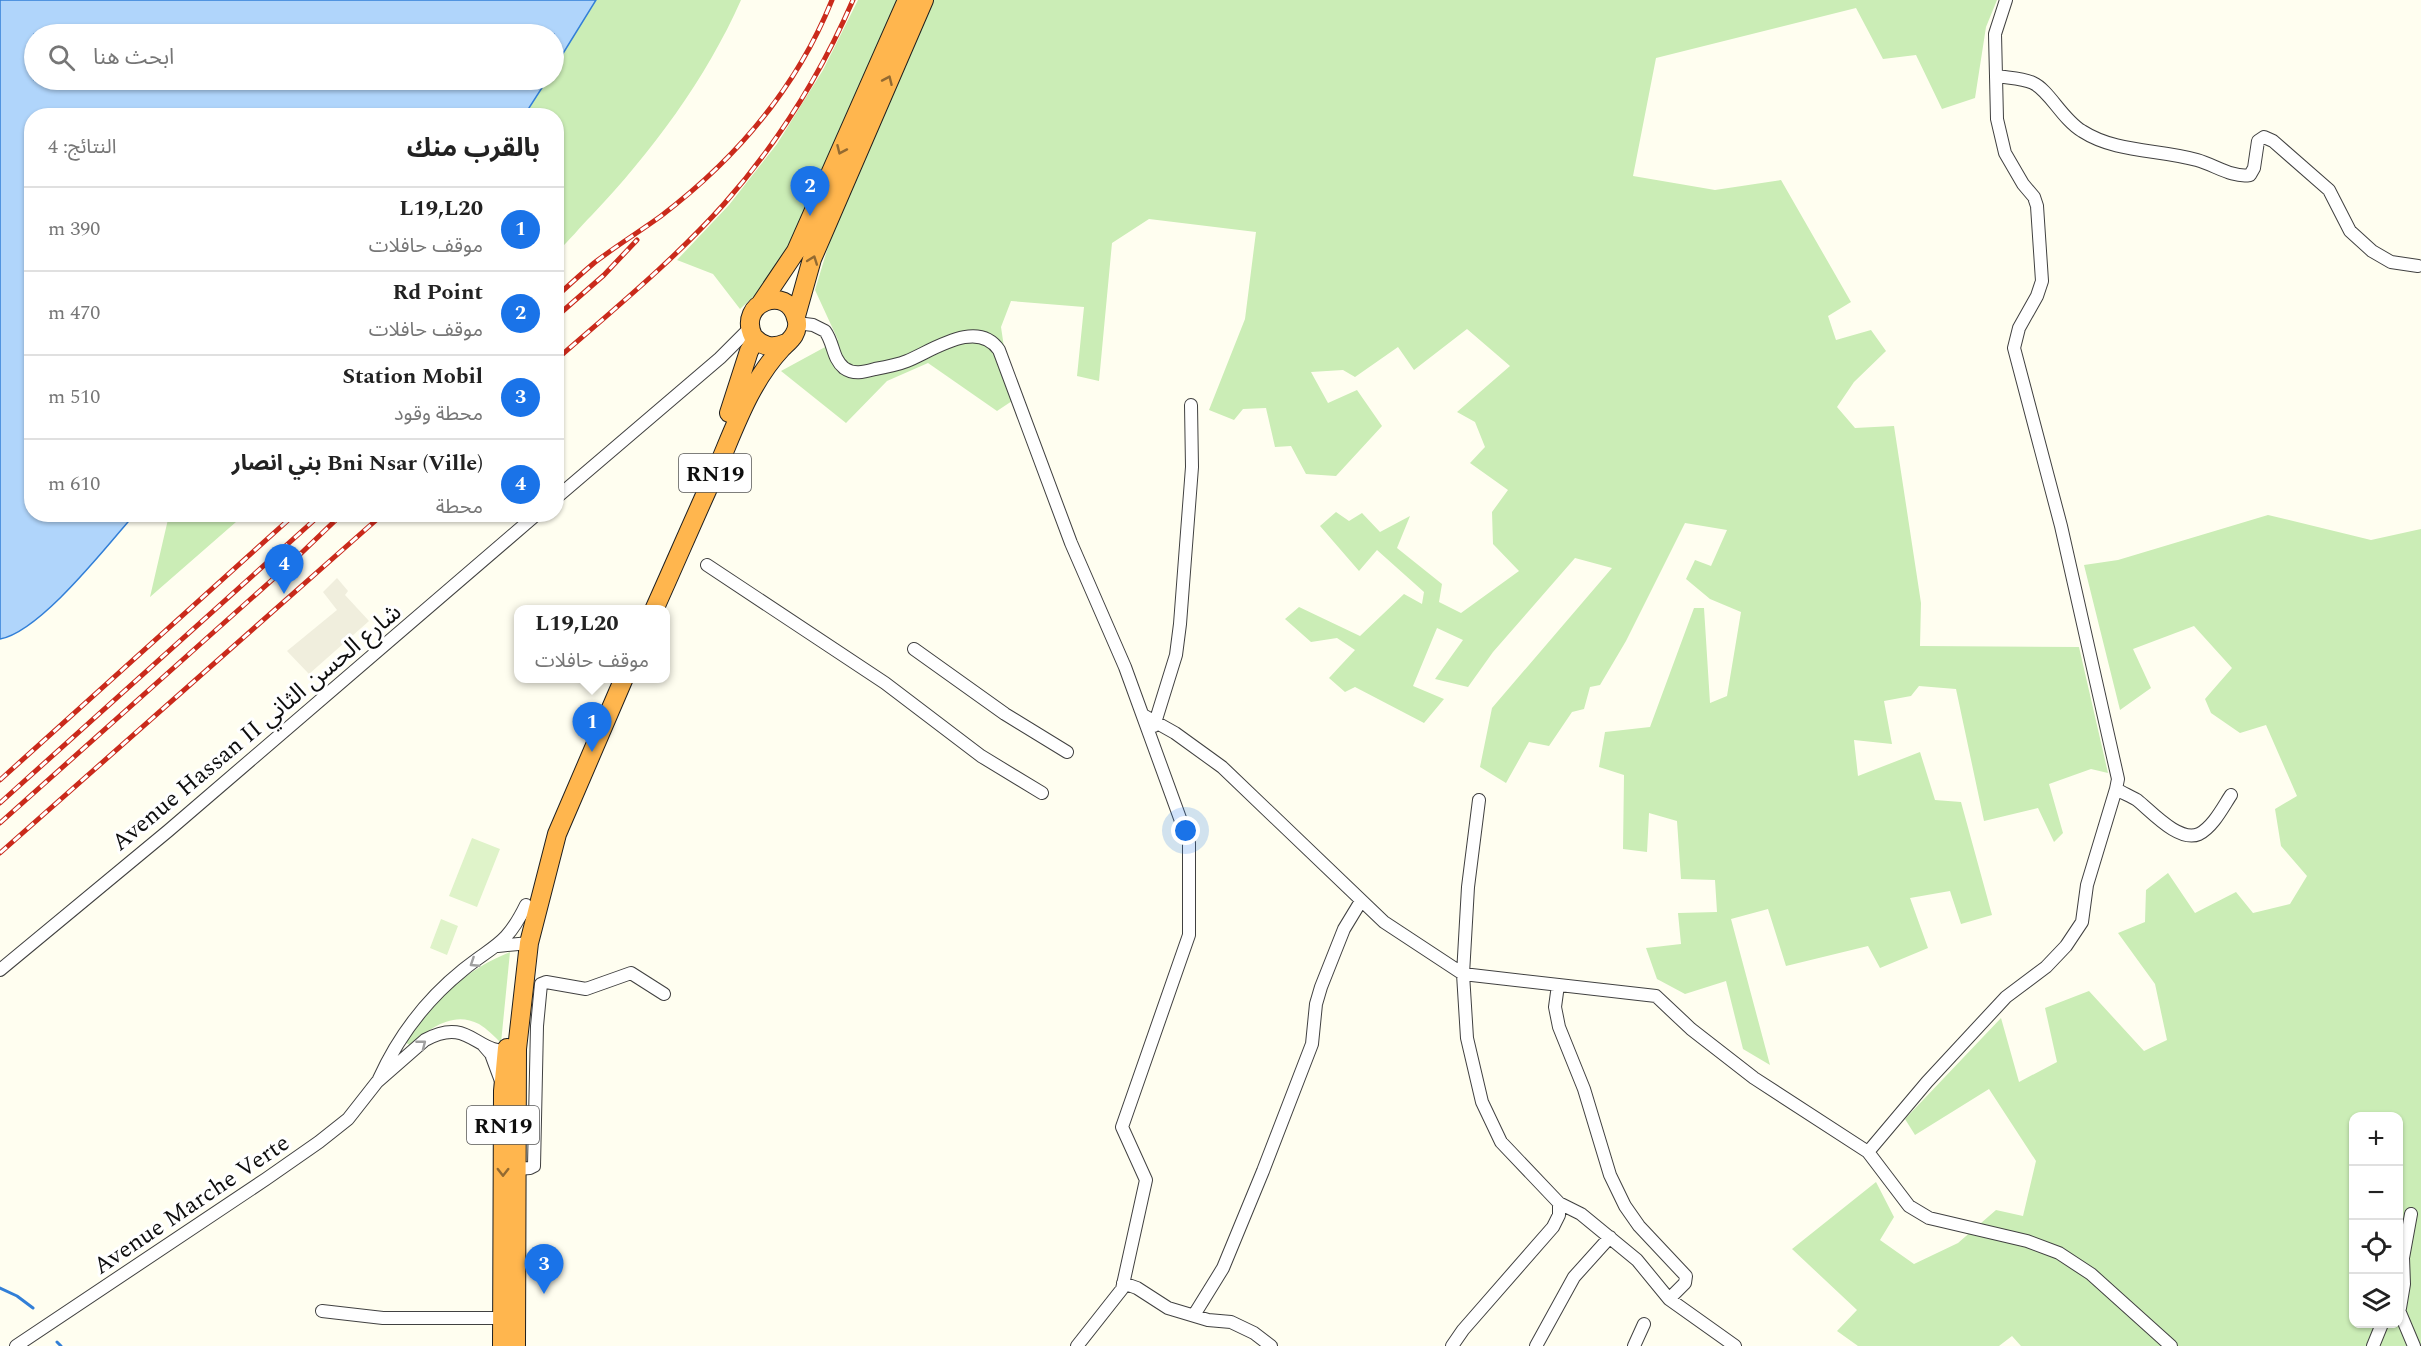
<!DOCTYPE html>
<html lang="ar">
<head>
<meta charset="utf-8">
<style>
  :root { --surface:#fff; --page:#f2f2f2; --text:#222; --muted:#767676; --line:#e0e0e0; --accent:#1a73e8 }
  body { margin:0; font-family:Spectral,"Noto Sans Arabic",serif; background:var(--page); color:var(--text); direction:rtl }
  .controls { position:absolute; right:18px; bottom:18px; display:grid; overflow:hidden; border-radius:12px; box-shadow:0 2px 4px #0004 }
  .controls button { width:54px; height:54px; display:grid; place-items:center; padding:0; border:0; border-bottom:2px solid var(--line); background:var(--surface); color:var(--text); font:30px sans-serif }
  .you { position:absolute; left:1186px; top:831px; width:21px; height:21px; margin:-15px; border:4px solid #fff; border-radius:50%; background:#1a73e8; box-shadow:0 0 0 9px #1a73e833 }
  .badge { display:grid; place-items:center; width:39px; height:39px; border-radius:50%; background:var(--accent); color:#fff; font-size:20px; font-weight:700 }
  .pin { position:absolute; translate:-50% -50px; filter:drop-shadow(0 2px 3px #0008) }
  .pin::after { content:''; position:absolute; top:32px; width:21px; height:18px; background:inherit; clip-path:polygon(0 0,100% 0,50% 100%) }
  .popup { position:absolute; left:514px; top:605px; width:156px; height:78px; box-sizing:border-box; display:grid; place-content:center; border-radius:12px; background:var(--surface); filter:drop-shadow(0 2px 4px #0005); font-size:20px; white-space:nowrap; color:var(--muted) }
  .popup b { font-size:22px; color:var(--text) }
  .popup::after { content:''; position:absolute; left:50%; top:100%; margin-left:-12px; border:12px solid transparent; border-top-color:var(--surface) }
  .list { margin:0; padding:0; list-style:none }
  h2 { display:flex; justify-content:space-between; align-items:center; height:78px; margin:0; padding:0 24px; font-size:26px }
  h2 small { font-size:20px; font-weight:400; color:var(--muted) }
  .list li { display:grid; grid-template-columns:39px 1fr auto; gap:18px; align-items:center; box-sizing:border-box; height:84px; padding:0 24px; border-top:2px solid var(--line) }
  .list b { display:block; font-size:22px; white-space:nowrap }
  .list p { margin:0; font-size:20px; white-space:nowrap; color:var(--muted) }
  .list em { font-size:20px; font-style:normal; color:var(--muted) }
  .icon { flex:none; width:33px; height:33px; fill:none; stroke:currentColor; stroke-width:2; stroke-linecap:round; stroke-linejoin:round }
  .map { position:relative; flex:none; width:2421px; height:1346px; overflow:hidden; direction:ltr }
  .search { position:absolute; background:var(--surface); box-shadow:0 2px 4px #0004; left:24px; top:24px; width:540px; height:66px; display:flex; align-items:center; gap:15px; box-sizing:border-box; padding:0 21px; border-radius:33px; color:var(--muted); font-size:22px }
  .panel { position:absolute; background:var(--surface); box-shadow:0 2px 4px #0004; left:24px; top:108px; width:540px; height:414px; border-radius:24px; direction:rtl }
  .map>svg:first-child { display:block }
  .green { fill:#cbedb6; fill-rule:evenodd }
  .pitch { fill:#dff3c9 }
  .plaza { fill:#f0eedd }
  .water { fill:#b0d5fb; stroke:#327fd7; stroke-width:1.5 }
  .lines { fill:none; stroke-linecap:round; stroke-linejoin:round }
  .stream { stroke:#327fd7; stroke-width:3 }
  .minor-casing { stroke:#414141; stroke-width:14 }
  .highway-casing { stroke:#1f1f1f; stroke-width:20 }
  .minor { stroke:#fff; stroke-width:12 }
  .highway { stroke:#ffb64e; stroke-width:18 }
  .rail-casing { stroke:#ca2a1b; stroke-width:5 }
  .rail { stroke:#fff; stroke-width:3; stroke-dasharray:9; stroke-linecap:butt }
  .oneway { stroke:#936a31 }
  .oneway2 { stroke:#9f9f9f }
  .labels { text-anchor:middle; stroke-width:6; stroke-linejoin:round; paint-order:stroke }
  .shield { fill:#fff; stroke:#565656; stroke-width:1.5 }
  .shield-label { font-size:22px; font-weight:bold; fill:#0e0e0e }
  .street-label { font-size:24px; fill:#0e0e0e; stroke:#fff }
</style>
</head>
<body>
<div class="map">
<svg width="2421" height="1346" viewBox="0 0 2421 1346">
  <rect width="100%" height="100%" fill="#fffef0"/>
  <path class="green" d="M596 0H741C706 79 651 153 592 215 580 227 569 241 557 252L556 116H519L529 108 547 80H554V68Z
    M858 0H902L810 216 768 283 740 309 713 274 677 260 729 205 777 144 823 70Z
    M931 0H1997L1986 27 1975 98 1942 109 1916 55 1883 59 1856 8 1656 58 1633 176 1715 190 1781 180 1851 302 1828 316 1836 340 1871 330 1886 351 1854 382 1837 407 1855 428 1894 426 1921 603 1920 646 2079 647 2108 773 2091 769 2049 784 2063 833 2054 842 2038 808 1984 821 1956 689 1919 686 1911 696 1884 701 1892 744 1854 740 1858 776 1920 752 1935 800 1961 802 1992 915 1961 924 1950 891 1910 898 1928 948 1880 968 1868 946 1786 966 1768 909 1731 919 1770 1065 1743 1049 1726 981 1685 994 1657 979 1646 948 1681 944 1678 913 1717 912 1715 880 1681 879 1677 821 1649 813 1647 852 1623 849 1624 775 1599 767 1605 732 1650 727 1694 608H1704L1710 703 1727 696 1741 612 1710 599 1686 579 1695 560 1711 566 1727 530 1685 523 1626 641 1600 685 1590 687 1584 709 1572 712 1549 746 1529 742 1506 783 1480 767 1492 708 1612 568 1575 558 1493 652 1468 687 1435 679 1463 640 1437 628 1413 686 1444 699 1424 723 1355 687 1345 692 1329 678 1355 650 1337 638 1311 642 1285 619 1299 607 1360 636 1404 594 1422 604 1424 592 1377 550 1359 571 1320 526 1336 512 1349 521 1362 513 1380 532 1410 516 1397 548 1442 584 1439 602 1461 613 1519 571 1493 544 1492 512 1508 490 1470 463 1485 447 1475 422 1457 412 1510 366 1467 329 1414 370 1398 347 1355 377 1343 370 1311 372 1328 403 1357 390 1382 426 1336 476 1306 474 1291 446 1275 447 1266 408 1243 409 1234 420 1209 410 1245 319 1256 232 1149 219 1112 243 1099 381 1077 376 1084 307 1011 301 1001 327 1012 401 997 411 928 363 887 381 846 423 781 371 838 340 815 290 837 217Z
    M169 515H244L150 597Z
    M2268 515 2371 540 2421 529V1346H2021L2012 1336 1999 1346H1858L1837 1331 1857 1310 1792 1249 1876 1182 1894 1217 1880 1240 1914 1264 1958 1243 1996 1210 2023 1216 2036 1161 1989 1089 1915 1135 1905 1119 2001 1018 2019 1082 2057 1062 2045 1008 2089 991 2144 1051 2167 1040 2155 984 2118 933 2145 922 2146 890 2168 873 2195 913 2236 892 2253 913 2290 904 2307 876 2281 846 2275 809 2297 796 2266 725 2240 733 2211 713 2205 699 2232 668 2194 626 2133 649 2151 688 2120 710 2084 565 2118 560ZM2354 1116H2398V1324H2354Z
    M510 952 501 1043C494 1036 487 1029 479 1024 453 1010 428 1029 411 1046L405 1042C438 1000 459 973 510 952Z"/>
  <path class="pitch" d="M472 838 500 849 477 907 449 896Z
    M441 919 458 926 447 955 430 948Z"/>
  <path class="plaza" d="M337 578 348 591 345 595 369 621 309 674 287 651 337 610 323 592Z"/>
  <path class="water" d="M0 0H596L554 68V34H34V80H547L529 108 519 115 32 116V514L134 515C106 547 40 632 0 639Z"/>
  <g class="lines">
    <path class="stream" d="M0 1288 17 1296 33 1308
      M57 1342 61 1346"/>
    <g class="minor-casing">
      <path id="minor" d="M1997 76C2008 78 2023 78 2033 83 2049 90 2062 119 2082 131 2116 153 2159 149 2197 160 2215 165 2232 178 2250 175L2254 168 2258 141 2264 137 2273 141 2329 190 2350 231 2372 251 2391 262 2418 266
        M797 323 813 325 825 331C834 343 832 358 844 368 854 375 864 372 875 369 886 367 897 365 907 361 932 351 977 318 999 350L1071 543 1125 667 1189 843V935L1122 1127 1146 1180 1122 1289 1077 1346
        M556 498 720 358 750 328
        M707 565 885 683 981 756 1042 793
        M914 649 1005 714 1067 752
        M1143 715 1175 733 1222 767 1384 922 1463 974 1656 996 1691 1029 1754 1078 1868 1152 1909 1206 1929 1218 2027 1241 2059 1253 2091 1274 2171 1346
        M1154 726 1176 655 1180 624 1192 467 1191 405
        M2116 789C2123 793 2130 796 2137 800 2151 811 2179 843 2199 834 2213 827 2223 807 2231 795
        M1479 800 1468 887 1463 974 1467 1038 1482 1102 1501 1142 1559 1203 1581 1214 1637 1260 1669 1299 1735 1346
        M498 946 529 943
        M0 970 168 831 537 514
        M1558 985 1555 1007 1559 1027 1584 1089 1610 1175 1625 1206 1639 1226 1686 1276 1685 1283 1669 1299
        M484 1046 491 1054 501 1081
        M379 1079C398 1037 427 999 463 970 495 944 506 946 526 905
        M1868 1152 1927 1082 2006 997 2046 967 2066 946 2082 922 2087 885 2116 789 2118 779 2061 526 2014 348 2019 328 2037 296 2042 281 2037 206 2034 197 2023 184 2005 153 1997 119 1995 34 2006 0
        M517 1169 530 1168 534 1166 537 1026 541 984 546 982 586 989 631 973 664 994
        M1123 1283 1137 1288 1168 1308 1208 1320 1231 1322 1254 1333 1271 1346
        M2398 1308 2414 1346
        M2400 1308 2404 1284 2403 1258 2411 1214
        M322 1311 383 1318H502
        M1194 1315 1223 1268 1263 1171 1312 1044 1316 1004 1321 987 1344 929 1361 901
        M16 1346 266 1179 319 1142 348 1119 377 1082 425 1040C471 1015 476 1057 513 1050
        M1452 1346 1463 1330 1553 1227 1559 1215V1203
        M1536 1346 1574 1277 1610 1237
        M1634 1346 1644 1324
        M2373 1346 2382 1324"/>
    </g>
    <g class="highway-casing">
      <path id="highway" d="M761 303 796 251 907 0
        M796 316 812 259 924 0
        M729 413 749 351 756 339
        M654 610C676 561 697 512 719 464 736 424 751 381 782 348 786 344 791 340 794 335 797 330 798 323 796 318 788 284 737 302 753 336 762 347 773 349 786 343
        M502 1346 503 1091 507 1048
        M516 1346 517 1049 529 943 557 834 624 678"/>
    </g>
    <use href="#minor" class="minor"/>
    <use href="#highway" class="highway"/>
    <g class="rail-casing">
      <path id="rail" d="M556 297C569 285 581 274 594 263 616 246 639 232 661 216 736 159 797 87 832 0
        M556 317 604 275 637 240
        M556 360C613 310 673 261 724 204 777 144 821 74 853 0
        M0 780 295 514
        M0 803 321 514
        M0 823 291 563 342 514
        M0 853 383 514"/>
    </g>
    <use href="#rail" class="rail"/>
  </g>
  <defs><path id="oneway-chevron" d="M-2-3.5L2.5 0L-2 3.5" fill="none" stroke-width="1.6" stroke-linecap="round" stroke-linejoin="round" transform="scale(1.5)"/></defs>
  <g class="oneway">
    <use href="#oneway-chevron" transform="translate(888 80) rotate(-66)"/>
    <use href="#oneway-chevron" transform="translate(841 150) rotate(114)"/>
    <use href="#oneway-chevron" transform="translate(813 260) rotate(-70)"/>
    <use href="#oneway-chevron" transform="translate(503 1172) rotate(90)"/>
  </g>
  <g class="oneway2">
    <use href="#oneway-chevron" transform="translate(474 963) rotate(147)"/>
    <use href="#oneway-chevron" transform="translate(422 1044) rotate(-38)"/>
  </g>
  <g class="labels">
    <g class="shield">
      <rect x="679" y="454" width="72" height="38" rx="4.5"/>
      <rect x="467" y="1106" width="72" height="38" rx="4.5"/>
    </g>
    <g class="shield-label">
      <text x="715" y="481">RN19</text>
      <text x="503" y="1133">RN19</text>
    </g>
    <g class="street-label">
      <text transform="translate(256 727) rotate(-40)" y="8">Avenue Hassan II شارع الحسن الثاني</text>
      <text transform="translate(191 1204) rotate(-34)" y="8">Avenue Marche Verte</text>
    </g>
  </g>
</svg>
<div class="controls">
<button>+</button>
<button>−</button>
<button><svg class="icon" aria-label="locate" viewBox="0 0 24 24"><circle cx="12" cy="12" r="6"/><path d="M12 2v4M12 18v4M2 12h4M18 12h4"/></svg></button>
<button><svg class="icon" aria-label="layers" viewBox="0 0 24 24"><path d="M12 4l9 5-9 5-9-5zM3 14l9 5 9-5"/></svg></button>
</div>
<div class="you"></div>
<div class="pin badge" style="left:592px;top:752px">1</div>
<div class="popup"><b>L19,L20</b>موقف حافلات</div>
<div class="pin badge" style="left:810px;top:216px">2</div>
<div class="pin badge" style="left:544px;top:1294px">3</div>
<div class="pin badge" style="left:284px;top:594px">4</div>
<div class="search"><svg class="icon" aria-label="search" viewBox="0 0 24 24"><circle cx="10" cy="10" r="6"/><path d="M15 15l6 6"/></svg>ابحث هنا</div>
<section class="panel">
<h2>بالقرب منك<small>النتائج: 4</small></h2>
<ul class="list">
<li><span class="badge">1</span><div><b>L19,L20</b><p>موقف حافلات</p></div><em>390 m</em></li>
<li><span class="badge">2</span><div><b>Rd Point</b><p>موقف حافلات</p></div><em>470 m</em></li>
<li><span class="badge">3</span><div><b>Station Mobil</b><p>محطة وقود</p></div><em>510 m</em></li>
<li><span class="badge">4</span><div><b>Bni Nsar (Ville) بني انصار</b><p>محطة</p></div><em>610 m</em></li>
</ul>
</section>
</div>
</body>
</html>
